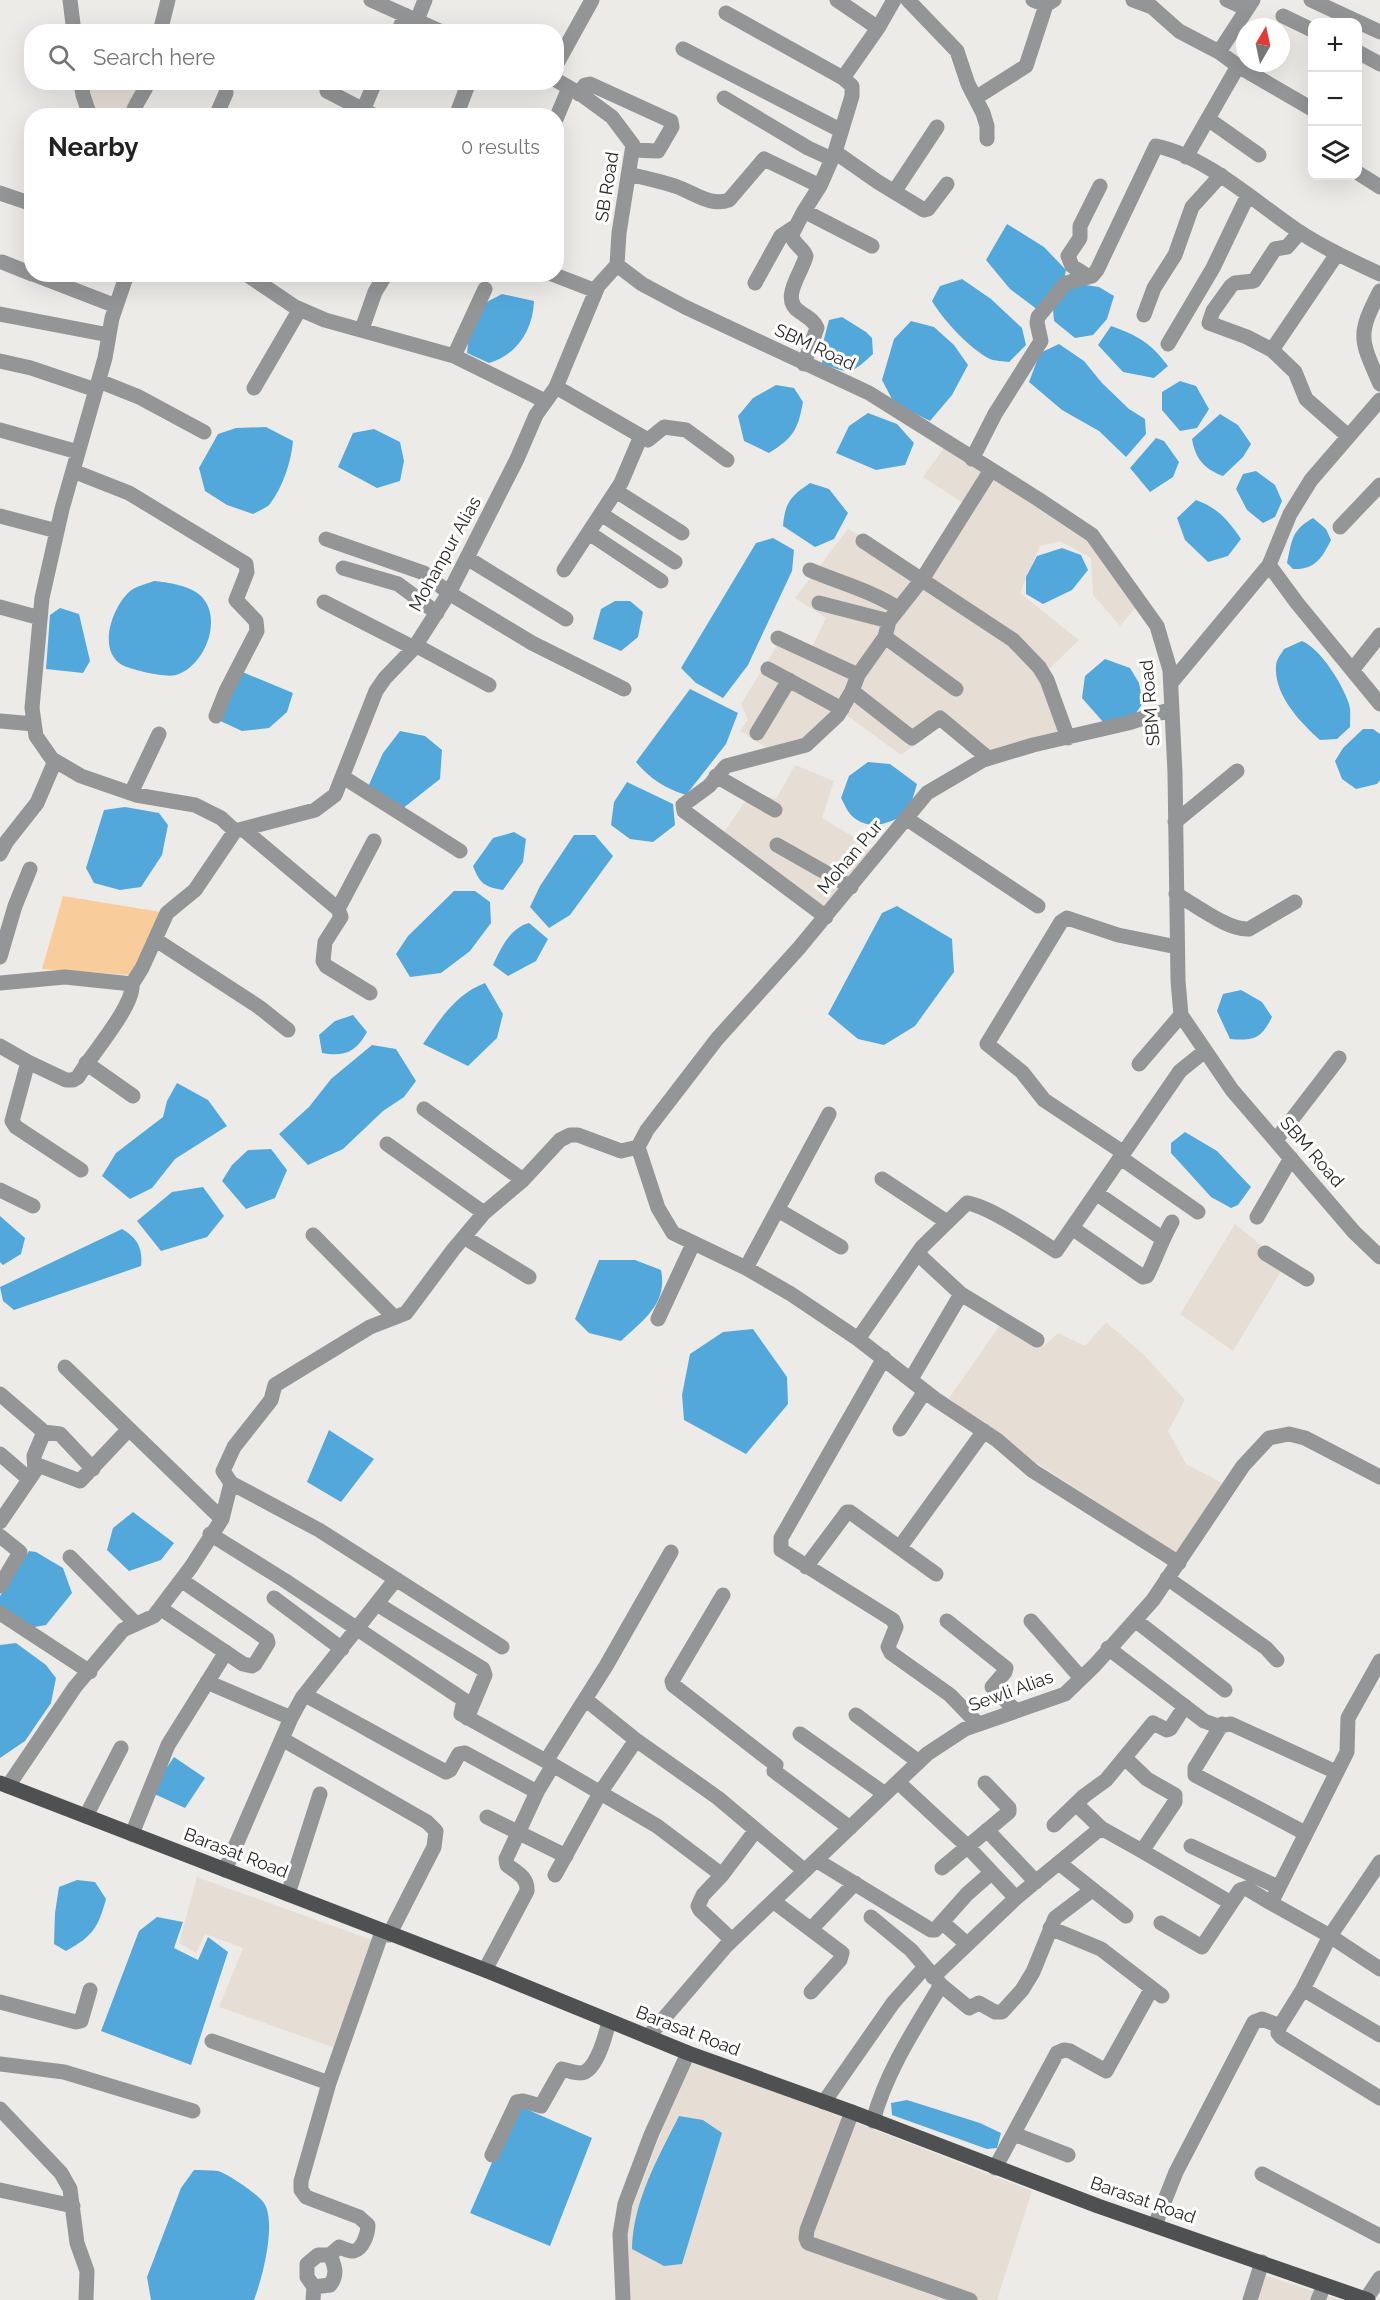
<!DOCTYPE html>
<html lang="en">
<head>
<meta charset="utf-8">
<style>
  :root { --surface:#fff; --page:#f6f6f6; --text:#222; --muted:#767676; --line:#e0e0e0 }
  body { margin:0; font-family:Raleway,sans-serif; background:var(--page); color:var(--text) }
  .controls { position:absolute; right:18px; top:18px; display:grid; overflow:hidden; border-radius:12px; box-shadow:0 6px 24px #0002 }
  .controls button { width:54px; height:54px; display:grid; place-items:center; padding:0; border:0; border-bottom:2px solid var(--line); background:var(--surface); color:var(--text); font:30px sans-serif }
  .compass { position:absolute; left:1236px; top:18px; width:54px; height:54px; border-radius:50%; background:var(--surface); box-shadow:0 6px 24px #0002; rotate:9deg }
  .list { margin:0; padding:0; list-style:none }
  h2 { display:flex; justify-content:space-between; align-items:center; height:78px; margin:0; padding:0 24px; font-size:26px }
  h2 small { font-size:20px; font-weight:400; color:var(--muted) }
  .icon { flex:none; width:33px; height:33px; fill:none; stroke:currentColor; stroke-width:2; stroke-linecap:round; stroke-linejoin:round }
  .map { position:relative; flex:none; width:1380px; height:2300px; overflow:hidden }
  .search { position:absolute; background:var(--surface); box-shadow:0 6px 24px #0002; left:24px; top:24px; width:540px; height:66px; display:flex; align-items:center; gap:15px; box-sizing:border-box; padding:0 21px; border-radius:24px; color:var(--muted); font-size:22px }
  .panel { position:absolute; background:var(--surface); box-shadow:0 6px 24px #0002; left:24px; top:108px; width:540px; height:174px; border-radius:24px }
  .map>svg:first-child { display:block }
  .built { fill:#e6ded5 }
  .green { fill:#f9cd9b }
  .water { fill:#53a8db }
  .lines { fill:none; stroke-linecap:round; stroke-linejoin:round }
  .minor { stroke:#949596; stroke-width:15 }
  .major { stroke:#4e5052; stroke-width:15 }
  .labels { text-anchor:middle; stroke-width:6; stroke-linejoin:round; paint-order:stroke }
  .street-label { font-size:18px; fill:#2a2927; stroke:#fff }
</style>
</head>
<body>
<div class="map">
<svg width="1380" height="2300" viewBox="0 0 1380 2300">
  <rect width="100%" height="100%" fill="#edebe7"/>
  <path class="built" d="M86 83H144L132 96 127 116 97 115Z
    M946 445 1086 534 1136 607 1120 626 1093 595 1091 558 1060 541 1040 546 1020 593 1079 640 1041 677 1062 736 992 757 950 720 901 755 838 709 780 756 740 731 748 720 741 704 778 644 809 653 826 618 795 598 848 529 924 573 969 507 923 477Z
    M795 765 834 781 822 818 884 855 827 922 724 832 752 792 776 799Z
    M1235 1224 1285 1265 1233 1351 1180 1314Z
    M1002 1322 1044 1346 1058 1333 1085 1346 1106 1322 1144 1355 1185 1400 1168 1431 1186 1464 1224 1484 1178 1555 1029 1458 949 1398Z
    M197 1877 372 1940 335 2048 219 2007 243 1948 205 1934 196 1953 179 1943Z
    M694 2060 1032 2191 997 2300H617L624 2230 681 2080Z
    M1262 2274 1340 2300H1254Z"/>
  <path class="green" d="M63 896 161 912 130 975 42 969Z"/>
  <path class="water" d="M1007 224 1044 247 1066 270 1062 290 1038 310 1010 289 986 260Z
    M962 279 991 299 1022 328 1026 345 1009 362C1003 361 995 361 990 359 970 349 943 320 932 301L940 286Z
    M1072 283 1099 287 1114 296 1107 319 1093 335 1075 338 1054 321 1053 308Z
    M502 294 534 301C533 330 517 355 489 363L467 353 469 334 483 304Z
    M842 317 866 332 872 338 873 354C850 375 851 374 822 364L823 343 829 320Z
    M911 321 934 327 954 345 968 365 952 395 930 421 894 403 882 380 894 339Z
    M1111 326C1138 336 1150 342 1168 366L1154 378 1123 372 1098 345Z
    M1059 344 1084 361 1102 383 1129 409 1145 419 1146 434 1126 457 1099 431 1062 410 1029 382 1040 353Z
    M1180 381 1196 386 1209 409 1197 428 1180 431 1162 410V392Z
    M776 385 794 388 803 402C798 430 793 438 769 453L744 441 738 416 753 398Z
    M868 413 897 424 914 443 905 465 876 470 836 453 849 426Z
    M1220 414 1238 425 1251 444 1243 457 1223 476C1204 469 1195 458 1192 439Z
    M266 427 293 441C291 463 283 486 270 504 266 508 259 511 253 514L227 505 205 491 199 468 218 434 236 428Z
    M374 429 400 442 404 461 400 481 377 488 338 467 353 433Z
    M1156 438 1164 441 1179 462 1173 477 1150 492 1130 468Z
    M1256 471 1275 485 1282 501 1275 517 1263 523 1247 510 1236 489 1243 474Z
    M810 483 829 489 848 513 834 539 815 547 783 526C785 502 791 496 810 483Z
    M1196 500C1218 508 1228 520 1241 539L1228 556 1208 562 1185 540 1177 518Z
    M1313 518 1326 529 1331 540C1322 558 1315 570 1293 569L1287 563C1292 539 1292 530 1313 518Z
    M773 538 794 550 792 571 748 665 723 698 696 683 681 668 756 543Z
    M1062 548 1081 555 1088 570 1072 590 1043 604 1026 594V577L1037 556Z
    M154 581C167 582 191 586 201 596 224 619 204 667 176 675 166 678 132 670 122 665 97 650 112 608 129 592 134 587 146 584 154 581Z
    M615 601H630L643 612 638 637 621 651 593 639 601 609Z
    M60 608 79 614 90 661 83 673 46 669 50 615Z
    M1302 641C1321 649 1343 685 1349 704 1351 711 1350 720 1350 727L1337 739 1320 740C1300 722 1274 695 1276 666 1276 660 1281 654 1284 649Z
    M1105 659 1130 668 1139 683 1143 703 1131 720 1104 723 1082 698 1085 676Z
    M240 671 293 693 287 712 269 728 242 731 216 719Z
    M690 689 738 713 726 744 686 795C666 789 649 778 636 762Z
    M1363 729H1373L1380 734V780L1377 784 1356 789 1342 779 1335 761 1343 748Z
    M400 731 425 736 442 750 440 779 402 809 368 787 383 753Z
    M868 762 890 764 917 784 909 811C892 823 869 833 851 815 847 811 844 803 841 798L849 776Z
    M627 782 673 804 675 825 653 842 630 839 611 825 614 802Z
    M125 807 159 813 168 825 162 855 141 887 120 890 94 883 86 868 104 810Z
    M514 832 526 839 523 862 503 890C485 887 480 884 473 866L493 838Z
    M574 835H595L613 856 570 915 549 928 530 907 540 886Z
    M454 891H475L490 902 491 923 470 951 441 973 410 977 396 954 408 936Z
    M897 906 952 939 954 972 915 1026 884 1045 858 1039 828 1014 882 913Z
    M529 923 548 939 536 961 508 976 493 965C501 948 510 928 529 923Z
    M485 983 503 1014 497 1038 468 1066 423 1044C440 1019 456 994 485 983Z
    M1241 990 1262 1002 1272 1017C1261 1039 1254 1041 1230 1039L1217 1011 1223 994Z
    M353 1015 367 1032C356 1052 345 1057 322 1053L319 1035 335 1021Z
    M372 1045 396 1049 416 1081 404 1097 383 1111 343 1149 308 1165 279 1134 309 1107 331 1079Z
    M177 1083 208 1100 227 1126 175 1159 152 1188 130 1199 102 1176 116 1153 163 1117 167 1101Z
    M1185 1132 1217 1151 1251 1187 1238 1205 1231 1208 1211 1197 1171 1153V1143Z
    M271 1149 287 1170 275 1198 246 1209 222 1181 232 1165 248 1150Z
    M203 1187 224 1216 207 1237 161 1251 137 1221 172 1192Z
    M0 1216 25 1238 21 1254 3 1265 0 1262Z
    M122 1229C138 1238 143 1249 141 1266L14 1310 3 1301 0 1287Z
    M599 1260H635L661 1270C668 1304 643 1320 621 1341L589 1333 575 1319Z
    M753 1329 787 1377 788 1404 746 1454 684 1420 682 1395 690 1354 723 1332Z
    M329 1430 374 1459 341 1502 307 1482Z
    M133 1512 174 1543 161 1560 129 1571 107 1550 113 1528Z
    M29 1551 36 1552 63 1568 72 1593 46 1625 29 1628 0 1609V1596Z
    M16 1643 46 1665 56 1678 51 1703 25 1741 0 1758V1645Z
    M174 1757 205 1778 185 1808 150 1792Z
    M77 1880 95 1882 106 1899C98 1928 93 1936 66 1951L54 1944 55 1913 59 1887Z
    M157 1917 183 1922 174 1948 198 1960 208 1937 228 1952 191 2065 101 2031 139 1931Z
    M907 2100 980 2123 1001 2133 997 2148 987 2149 892 2115 891 2103Z
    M517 2105 592 2138 550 2246 470 2213Z
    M679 2116 703 2120 722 2133 682 2264 664 2266 632 2249C633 2201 658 2158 679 2116Z
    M194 2170C202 2170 210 2170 218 2171 228 2174 258 2194 264 2203 277 2223 262 2279 254 2300H151L147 2277 181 2188Z"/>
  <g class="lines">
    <path class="minor" d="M70 0 74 32
      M371 0 442 32
      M837 0 878 28
      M908 0 957 51 968 84 983 113 987 126V139
      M1033 0 1046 5 1054 0
      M1133 0 1152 7 1179 31 1219 52
      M1227 0 1247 9
      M1253 0 1219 52 1238 66 1312 109
      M1311 0 1380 32
      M726 13 843 78 852 86V96L835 152 820 186 804 211 792 234C792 244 803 247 806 256 802 273 779 299 800 312 807 317 814 320 817 328L804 364
      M1283 16 1312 30
      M417 20 425 0
      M160 32 168 0
      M398 32 405 15
      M683 49 840 130
      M1358 52 1380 64
      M556 65 592 0
      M843 78 878 28 894 0
      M556 80 582 95 612 117 633 145 619 233 617 265
      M81 82 83 95 90 116
      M327 91 375 116
      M579 94 585 85 590 84 671 121 672 127 658 151 633 150
      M977 97 1026 66 1046 5
      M724 98 808 148 832 159
      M364 108 375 82
      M132 116C134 103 144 95 148 82
      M216 116 226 93
      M456 116 469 82
      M556 119 569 88
      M1208 119 1259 155
      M835 152 878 182 924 210 928 209 947 184
      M1186 157 1238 66
      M1358 173 1380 187
      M629 174C644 178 660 181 675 186 693 192 710 207 729 200L764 159 820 186
      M894 192 937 127
      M0 193 32 204
      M804 211 872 246
      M1300 232 1287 247 1275 249 1254 281 1235 283 1231 286 1213 311 1209 323 1247 337 1272 350 1295 372 1306 399 1348 436
      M2 262 32 274
      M617 265 642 284 685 307 869 393 1038 499 1092 535 1157 626 1170 670 1175 773 1178 981 1181 1015 1232 1090 1354 1232 1380 1257
      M33 274 116 306
      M127 274 112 318 105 358 62 509 42 598 32 708 36 736 52 759 81 776 136 795 195 805 221 818 235 831
      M246 274 295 307 325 320 454 356 545 401
      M552 274 596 291
      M1089 277 1072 266 1068 256 1080 238V226L1100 186
      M755 283 781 236 796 226
      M1380 291C1357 335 1360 339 1380 384
      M0 314 109 335
      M1144 315 1154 288 1175 255 1192 207 1221 175
      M362 329 375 292 386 274
      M1168 344 1213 268 1248 195
      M1272 350 1337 254
      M454 356 485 289
      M0 361 31 368 96 390
      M99 381 139 397 204 432
      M556 387 648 440 664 427 686 430 727 460
      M254 388 300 309
      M0 430 78 452
      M972 459 995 414 1041 341 1037 323 1038 317 1066 283 1092 276 1097 270 1156 146C1206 156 1256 203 1298 231 1324 248 1352 261 1380 274
      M73 471 129 493 246 564 247 572 236 600 256 621 257 631 226 691 216 716
      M616 491 682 533
      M601 514 675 562
      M0 516 57 531
      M1340 527 1380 485
      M589 533 661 581
      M326 539 424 573 449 593 532 643 624 689
      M863 541 1013 640 1039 667 1047 680 1068 738
      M467 558 566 619
      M1269 565 1297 603 1380 704
      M343 568 398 584 437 613
      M564 570 621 483 641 436
      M810 570C838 582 875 592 899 609
      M324 602 414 648
      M819 603 889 621 923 578 991 470
      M0 607 40 618
      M885 637 956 689
      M778 638 858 675
      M415 645 489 685
      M768 669 842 709
      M1353 669 1380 635
      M1171 683 1269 565 1290 514 1311 480 1380 400
      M852 691 912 738 940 718 988 758
      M0 721 34 724
      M757 733 789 680
      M716 776 775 810
      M343 777 460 851
      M131 793 159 734
      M907 819 1038 906
      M1175 822 1237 771
      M244 830 338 909 341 917 325 942 323 961 326 966 370 993
      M235 831 315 810 335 795 376 691 385 678 414 648 449 593 517 459 536 415 556 387 598 286 617 265
      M777 845 851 887
      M0 854 7 841 37 803 55 761
      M1176 894C1194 904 1229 931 1249 929L1295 902
      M338 909 374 841
      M826 917 684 811 683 805 709 786 726 766 806 745 838 715 852 691 858 675 885 637 889 621
      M156 940 259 1007 288 1030
      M0 957 15 906 30 869
      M0 983 65 977 132 984 142 968 167 913 195 890 235 831
      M0 1046 28 1062 12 1121 16 1127 81 1170
      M28 1062 66 1080H73L78 1077C90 1056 135 1005 132 984
      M86 1063 133 1096
      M1139 1064 1181 1015
      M424 1109 523 1180
      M1276 1140 1339 1058
      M387 1144 484 1213
      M638 1147 647 1130 717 1039 799 948 927 793 983 760 1033 745 1128 723 1172 709
      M638 1147 658 1208 673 1233 746 1268 791 1294 858 1339 935 1399 997 1440 1033 1471 1179 1563
      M1124 1153 1044 1100 1022 1072 987 1044 1061 922 1067 918 1118 935 1177 947
      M1121 1158 1198 1212
      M882 1179 947 1222
      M0 1190 33 1206
      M1096 1193 1163 1239
      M778 1210 841 1247
      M1257 1217 1291 1158
      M1072 1228 1143 1277 1147 1276C1156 1258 1162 1239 1172 1222
      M313 1235 394 1317
      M464 1237 529 1277
      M1265 1253 1307 1279
      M918 1254 961 1294 1037 1340
      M746 1268 829 1114
      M658 1319 693 1244
      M858 1339 922 1247 967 1203C989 1206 1036 1238 1056 1251L1180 1071 1205 1051
      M884 1358 781 1538V1550L893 1620 896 1627 888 1647 891 1653 950 1695 978 1724
      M65 1367 222 1519
      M911 1379 961 1294
      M0 1394 44 1432 34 1456 35 1471 0 1522
      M900 1429 925 1391
      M44 1432 60 1434 93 1469
      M0 1454 29 1479
      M35 1464 80 1481 129 1429
      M231 1483 319 1530 502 1647
      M210 1534 284 1580 464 1700 461 1714 553 1765 657 1826 722 1875
      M0 1536 20 1552 0 1586
      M900 1547 984 1431
      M70 1557 136 1624
      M806 1567 847 1512H850L936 1574
      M1167 1578 1266 1648 1277 1660
      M723 1595 672 1681 673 1685 776 1765 774 1771 850 1828
      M274 1598 342 1649
      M377 1604 483 1669 485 1675 467 1718
      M160 1608 243 1664 252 1666 255 1664 268 1643 267 1639 181 1580
      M0 1613 90 1672
      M1135 1620 1225 1690
      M947 1621 1006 1668 1005 1672 992 1687 1016 1711
      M1031 1621 1081 1678
      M1108 1648 1204 1721 1218 1726 1231 1724 1336 1772
      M1380 1661 1348 1718 1347 1752 1271 1903 1330 1936 1380 1969
      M207 1682 291 1718
      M305 1695C352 1720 398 1747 446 1772L450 1770 459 1754 465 1753 537 1792
      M585 1699 636 1740
      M856 1715 919 1762
      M1222 1724 1195 1768V1775L1305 1833
      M800 1734 885 1794
      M282 1739 427 1822 436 1831 434 1847 389 1935
      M546 1761 606 1666 671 1552
      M898 1782 967 1846 1016 1898
      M8 1786 75 1687 123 1630 154 1616 191 1567 222 1519 231 1483 223 1471 234 1447 271 1400 275 1385 370 1327 406 1313 453 1250 484 1213 523 1180 560 1140 570 1135H578L621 1151 638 1147
      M1076 1804 1101 1828
      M86 1816 121 1748
      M487 1817 566 1856
      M1054 1825 1084 1796 1106 1780 1153 1723 1167 1730 1170 1729 1185 1706
      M987 1830 1036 1882
      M132 1834 168 1745 226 1652
      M1191 1846 1278 1887
      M1142 1851 1231 1903
      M816 1860 931 1930H935L967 1894 991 1873
      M1380 1862 1330 1936 1303 1989 1380 2035
      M1059 1863 1126 1916
      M942 1868 1009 1812V1808L985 1783
      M225 1870 291 1718 302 1698 396 1579
      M555 1875 600 1793 636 1740 718 1798 805 1871
      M288 1894 320 1794
      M773 1901 842 1953 840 1960 811 1992
      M871 1917 911 1950 941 1985C915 2028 886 2072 873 2121
      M943 1923 967 1944
      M1161 1923 1202 1947 1240 1890 1246 1888 1271 1903
      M812 1928 855 1883
      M1050 1928 1101 1949 1162 1996
      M732 1940 700 1910 698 1906 703 1895 722 1875 756 1830
      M485 1970 527 1891C528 1877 516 1872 507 1865L506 1859 537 1792 553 1765
      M933 1977 1016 1898 1101 1828 1142 1851 1175 1802V1795L1147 1779 1125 1758
      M941 1985 969 2008 979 2003 995 2012H1002L1022 1990 1033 1972 1055 1918 1092 1890
      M0 2002 76 2022 81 2021 90 1990
      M1280 2026 1278 2033 1281 2037 1380 2098
      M648 2037 726 1946 927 1754 965 1729 1065 1694 1095 1665 1153 1600 1243 1466 1269 1438 1289 1434 1305 1438 1380 1477
      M212 2041 329 2083
      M0 2064 64 2072 193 2111
      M824 2102 893 2003 925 1967
      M0 2109 61 2173 70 2189 77 2243 87 2271 86 2300
      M852 2112 807 2230 806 2238 808 2243 970 2300
      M1014 2134 1068 2155
      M492 2155 517 2102 523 2101 541 2106 562 2069C567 2070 579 2075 585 2072 598 2065 606 2034 609 2021
      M995 2168 1057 2053 1064 2050 1070 2051 1106 2071 1152 1988
      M1262 2174 1380 2236
      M0 2190 73 2206
      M1155 2225 1176 2172 1254 2022 1262 2019 1280 2026 1303 1989
      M314 2287 330 2285C338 2275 335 2266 330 2255L339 2247C343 2248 349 2252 354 2251 363 2249 368 2233 368 2225L359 2217 306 2197 301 2190V2181L329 2083 382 1932
      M1366 2299 1380 2278
      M313 2300 314 2287 307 2277V2264L318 2255H330
      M623 2300 620 2234 625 2204 651 2135 688 2053
      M1250 2300 1262 2262
      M1318 2300 1324 2285"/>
    <path class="major" d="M0 1783 485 1970 688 2053 852 2112 1098 2206 1368 2300"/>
  </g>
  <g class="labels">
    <g class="street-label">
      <text transform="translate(607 187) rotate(-81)" y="6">SB Road</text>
      <text transform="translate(815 347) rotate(25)" y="6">SBM Road</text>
      <text transform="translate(445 554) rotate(-61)" y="6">Mohanpur Alias</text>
      <text transform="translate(1150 703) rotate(-95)" y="6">SBM Road</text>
      <text transform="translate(850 857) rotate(-50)" y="6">Mohan Pur</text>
      <text transform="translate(1312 1152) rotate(49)" y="6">SBM Road</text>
      <text transform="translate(1011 1691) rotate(-20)" y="6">Sewli Alias</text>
      <text transform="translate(236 1853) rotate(21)" y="6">Barasat Road</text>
      <text transform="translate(688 2031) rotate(21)" y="6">Barasat Road</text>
      <text transform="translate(1143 2200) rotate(19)" y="6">Barasat Road</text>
    </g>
  </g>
</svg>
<div class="controls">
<button>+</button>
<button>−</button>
<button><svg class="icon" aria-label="layers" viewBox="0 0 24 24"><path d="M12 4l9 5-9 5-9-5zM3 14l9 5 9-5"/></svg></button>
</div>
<svg class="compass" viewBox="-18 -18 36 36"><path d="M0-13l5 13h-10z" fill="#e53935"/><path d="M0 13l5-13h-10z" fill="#767676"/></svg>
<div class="search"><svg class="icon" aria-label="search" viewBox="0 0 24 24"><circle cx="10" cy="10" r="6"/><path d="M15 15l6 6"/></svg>Search here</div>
<section class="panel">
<h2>Nearby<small>0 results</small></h2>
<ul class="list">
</ul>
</section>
</div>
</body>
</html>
